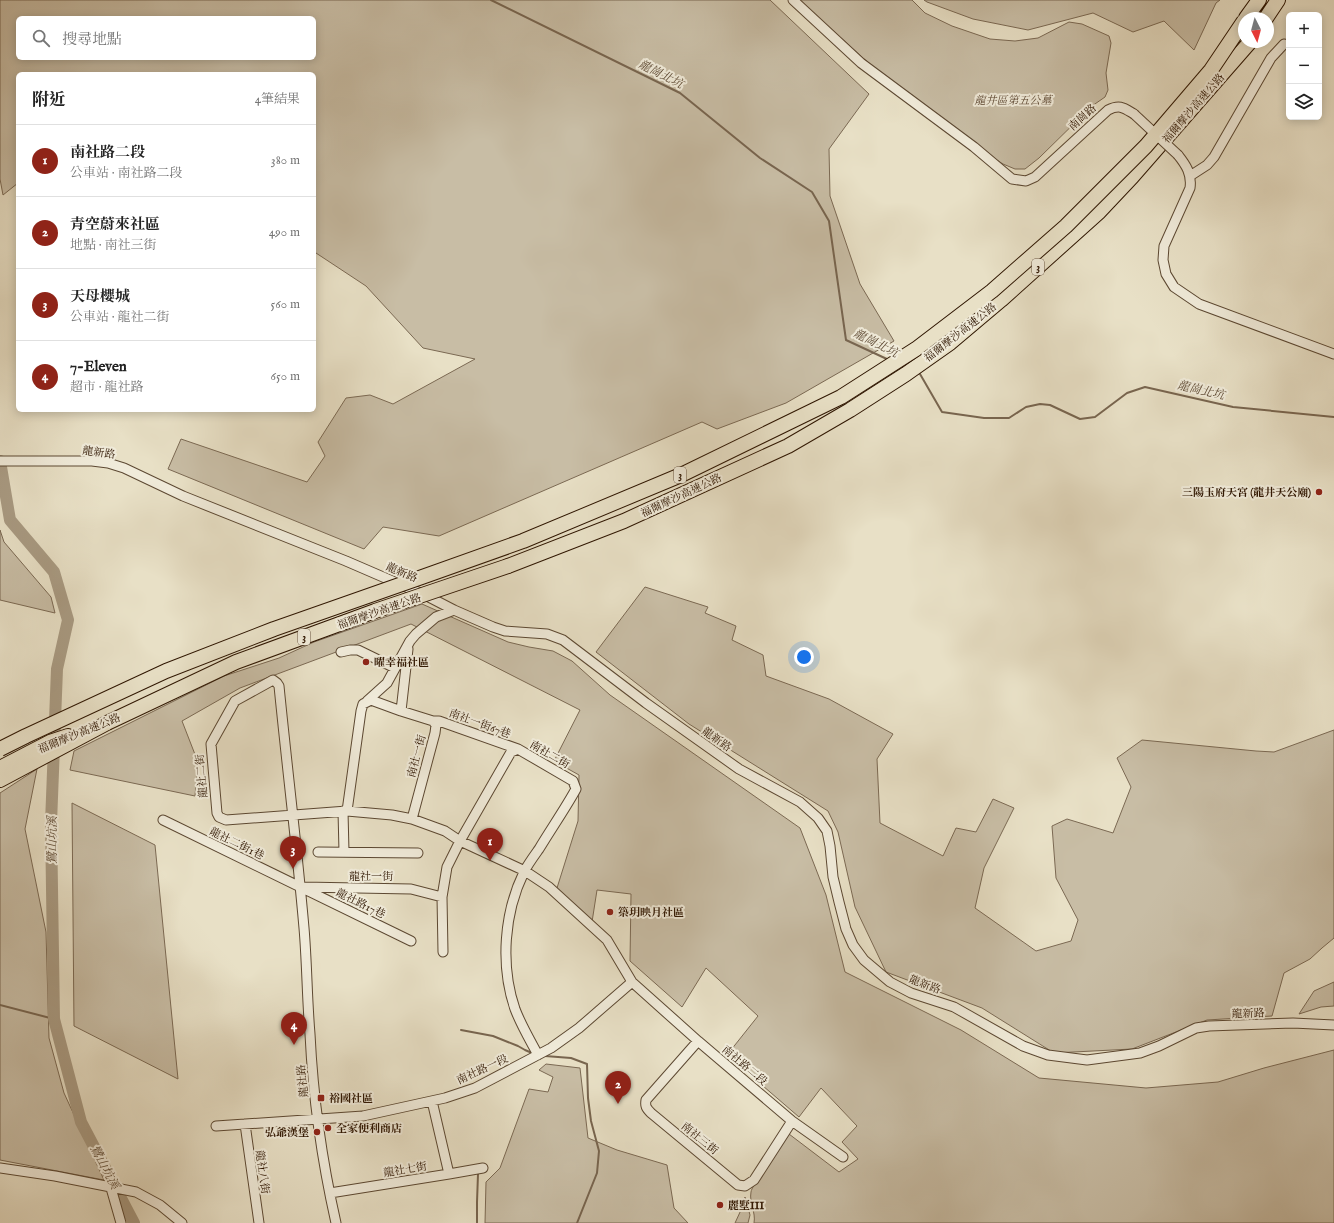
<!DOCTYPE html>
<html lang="zh-TW">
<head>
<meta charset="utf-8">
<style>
  :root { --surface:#fff; --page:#f6f6f6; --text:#222; --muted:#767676; --line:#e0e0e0; --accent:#8f2418 }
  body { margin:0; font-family:"IM FELL English","Noto Serif TC",serif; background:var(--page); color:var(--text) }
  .controls { position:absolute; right:12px; top:12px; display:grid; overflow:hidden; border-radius:6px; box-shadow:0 2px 10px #0003 }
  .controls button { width:36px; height:36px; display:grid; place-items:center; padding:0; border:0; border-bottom:1px solid var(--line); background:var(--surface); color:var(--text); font:20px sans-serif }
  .compass { position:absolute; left:1238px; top:12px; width:36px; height:36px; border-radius:50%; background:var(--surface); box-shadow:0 2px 10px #0003; rotate:174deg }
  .you { position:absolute; left:804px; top:657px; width:14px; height:14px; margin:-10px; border:3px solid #fff; border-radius:50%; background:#1a73e8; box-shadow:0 0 0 6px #1a73e833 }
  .badge { display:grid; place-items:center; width:26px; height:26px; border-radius:50%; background:var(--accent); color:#fff; font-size:13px; font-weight:700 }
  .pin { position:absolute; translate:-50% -33px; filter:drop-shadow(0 1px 2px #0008) }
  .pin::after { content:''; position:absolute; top:21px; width:14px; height:12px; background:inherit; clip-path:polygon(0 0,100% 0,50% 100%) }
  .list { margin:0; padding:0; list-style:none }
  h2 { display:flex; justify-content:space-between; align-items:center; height:52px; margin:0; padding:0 16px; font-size:17px }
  h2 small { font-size:13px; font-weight:400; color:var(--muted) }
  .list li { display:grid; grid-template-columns:26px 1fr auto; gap:12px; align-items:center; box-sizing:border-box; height:72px; padding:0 16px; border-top:1px solid var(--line) }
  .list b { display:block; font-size:15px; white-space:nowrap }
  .list p { margin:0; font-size:13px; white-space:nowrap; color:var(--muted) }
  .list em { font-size:13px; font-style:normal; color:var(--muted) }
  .icon { flex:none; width:22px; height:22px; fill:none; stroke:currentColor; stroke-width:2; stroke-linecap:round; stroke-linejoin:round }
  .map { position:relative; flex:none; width:1334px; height:1223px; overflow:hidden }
  .search { position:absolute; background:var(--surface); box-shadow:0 2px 10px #0003; left:16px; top:16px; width:300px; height:44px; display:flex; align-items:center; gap:10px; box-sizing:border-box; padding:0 14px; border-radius:6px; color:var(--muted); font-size:15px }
  .panel { position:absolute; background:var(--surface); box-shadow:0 2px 10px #0003; left:16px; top:72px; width:300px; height:340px; border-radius:6px }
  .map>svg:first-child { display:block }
  .green { fill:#c8bda5; stroke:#7b6953; fill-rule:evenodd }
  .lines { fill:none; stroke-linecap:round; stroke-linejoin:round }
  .stream { stroke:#78654f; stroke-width:2 }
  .river { stroke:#a99b83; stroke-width:12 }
  .minor-casing { stroke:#5c4832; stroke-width:11 }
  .highway-casing { stroke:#2e1501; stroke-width:16 }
  .minor { stroke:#f0ebda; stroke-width:9 }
  .highway { stroke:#e8e0c6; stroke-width:14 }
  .minor-bridge-casing { stroke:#5c4832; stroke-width:11; stroke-linecap:butt }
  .highway-bridge-casing { stroke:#2e1501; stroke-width:16; stroke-linecap:butt }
  .minor-bridge { stroke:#f0ebda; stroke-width:9 }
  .highway-bridge { stroke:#e8e0c6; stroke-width:14 }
  .poi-dot { fill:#8f2418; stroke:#f0ebda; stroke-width:1.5 }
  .labels { text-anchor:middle; stroke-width:4; stroke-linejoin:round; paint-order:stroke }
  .shield { fill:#f0ebda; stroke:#685542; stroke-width:1 }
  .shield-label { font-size:10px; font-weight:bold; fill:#2e1501 }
  .park-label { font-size:11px; font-style:italic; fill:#5c4732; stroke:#f0ebda }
  .street-label { font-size:11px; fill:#2e1501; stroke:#f0ebda }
  .poi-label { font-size:11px; font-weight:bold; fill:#2e1501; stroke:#f0ebda; text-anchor:start }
  .water-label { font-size:12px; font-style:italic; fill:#5f4b35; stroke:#f0ebda }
</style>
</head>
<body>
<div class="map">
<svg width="1334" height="1223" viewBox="0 0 1334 1223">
  <rect width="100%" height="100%" fill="#e8e0c6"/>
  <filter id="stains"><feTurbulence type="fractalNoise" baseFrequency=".005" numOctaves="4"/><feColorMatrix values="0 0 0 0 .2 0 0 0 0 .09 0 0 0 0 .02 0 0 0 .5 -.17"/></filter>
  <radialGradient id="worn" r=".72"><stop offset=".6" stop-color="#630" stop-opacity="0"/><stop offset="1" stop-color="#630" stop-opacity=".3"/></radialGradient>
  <path class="green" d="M0 0H770L869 94 829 149 830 196 860 284 894 341 786 403 717 429 702 422 439 536 383 527 364 549 168 469 181 439 307 482 325 456 318 442 346 398 370 395 393 404 475 359 423 348 366 286 316 253H314V74H18V183L3 195 0 179ZM18 18H314V58H18Z
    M799 0H912L925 13 952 26 990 39 1015 41 1038 38 1069 22 1082 24 1109 36 1111 43 1106 73 1108 90 1105 97 1092 106 1039 158 1025 169H1015L1003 164 958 135 908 97 863 58Z
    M924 0H1220L1216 3 1194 50 1164 21 1133 32 1093 13 1028 30 973 19 927 2Z
    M0 530 4 542 51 597 55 613 0 600Z
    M645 587 708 607 705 613 736 626 732 640 763 655 766 676 829 699 893 734 877 759 880 823 943 856 956 828 976 832 993 799 1014 808 984 868 975 908 1036 951 1071 941 1078 920 1056 878 1052 826 1067 819 1113 833 1131 787 1117 758 1142 740 1256 751 1274 752 1334 730V938L1322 948 1310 959 1284 973 1272 1016 1207 1020 1132 1049 1054 1053 982 1008 886 972 855 907 838 832 828 811 689 724 596 652Z
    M422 604 508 642 529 647 553 651 572 661 610 695 800 828 826 895 845 972 961 1030 1039 1078 1146 1088 1218 1082 1264 1068 1334 1050V1223H754C756 1212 749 1203 751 1192 751 1186 783 1143 789 1134L839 1172 858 1159 842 1142 857 1126 821 1088 799 1117 727 1055 758 1016 706 968 682 1007 630 961 631 894 597 890 592 922 557 888 578 821 579 775 554 761 580 710 411 624 240 688 182 721 196 757 197 773 195 796 70 770 74 751 224 676 279 658 314 642Z
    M37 769 25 829 46 932 49 1038 64 1093 104 1180 0 1160V793Z
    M72 803 155 845 178 1079 74 1026Z
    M1334 982V1006L1321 1007 1299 1014 1314 991Z
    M546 1064 580 1068 588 1138 617 1150 667 1165 674 1208 688 1223H485L486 1182 500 1168 529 1089 548 1092 553 1077 539 1070Z
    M745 1197 750 1215 748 1223H735L741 1210Z"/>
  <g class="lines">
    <path class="stream" d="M491 0 680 93 760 158 812 192 829 221 846 340 889 360
      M917 372 920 374 942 412 984 418H1009L1026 407 1040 404 1050 405 1080 419 1095 417 1127 393 1145 387 1233 407 1334 417
      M0 1005 54 1019
      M461 1030 493 1036 518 1046 525 1050 532 1053
      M545 1056 571 1058 587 1064 588 1098 591 1121 599 1151 597 1173 577 1223
      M477 1223V1202L478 1174"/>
    <path class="river" d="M0 461 10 520 54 572 68 620 57 669 51 823 54 1019 81 1122 134 1223"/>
    <g class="minor-casing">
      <path id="minor" d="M793 0 861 63 974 147 1012 179 1026 181 1035 177 1108 110C1120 104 1124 108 1134 114
        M1178 155C1186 165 1192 174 1190 188L1164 246 1163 260 1166 274 1174 287 1199 304 1334 354
        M1190 176 1207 165 1214 157 1271 58 1284 44
        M0 461H92L108 463 124 468 183 496 346 561 427 596 454 610 493 627 505 631 547 634 563 640 646 703 739 769 800 802 818 818 827 831 830 846 833 877 839 902 846 929 853 945 864 960 890 982 911 993 954 1007 1023 1046 1048 1055 1087 1060 1140 1053 1159 1046 1196 1028 1209 1026 1293 1023 1334 1025
        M341 652 350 650H358L395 668
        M367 701 387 683 410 641 416 634 436 617 454 610
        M401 711 408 649
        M433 721H439L518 749
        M343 811 344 852
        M347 811 361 711 363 704 371 700 401 711 433 721 436 725 435 733 412 819
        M163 820 411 941
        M318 852 418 853
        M303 887 411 889 442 897
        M443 952 442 897 447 867 460 841 511 752 518 749 573 781 576 789C565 809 551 829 539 849 534 856 528 864 524 872 504 913 500 965 515 1009 521 1025 530 1040 538 1055
        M698 1041 646 1100C645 1106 646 1108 651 1113L738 1185 745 1186 754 1180 792 1121
        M432 1101 449 1174
        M245 1124 259 1223
        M216 1126 363 1116 445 1098 475 1088 551 1048 579 1028 632 982
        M0 1168 55 1176 136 1192 160 1205 182 1223
        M111 1188 121 1223
        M330 1193 449 1174 483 1168
        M336 1223C322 1161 313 1097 310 1034 307 999 307 963 304 928 297 847 287 767 279 686L277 683 273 680 235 701 211 744 217 813 219 817 226 820 347 811 392 815 412 819 445 831 460 841 525 871 549 887 607 940 632 982 698 1041 792 1121 843 1157"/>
    </g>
    <g class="highway-casing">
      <path id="highway" d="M1246 18 1259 0
        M1266 18 1278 0
        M508 566 624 521 788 446 850 410 906 374 950 343 1001 300 1099 212 1132 177 1250 42
        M0 768 50 742 68 736
        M0 780 107 723"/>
    </g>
    <use href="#minor" class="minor"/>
    <use href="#highway" class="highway"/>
    <g class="minor-bridge-casing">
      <path id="minor-bridge" d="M1134 114 1178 155"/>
    </g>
    <g class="highway-bridge-casing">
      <path id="highway-bridge" d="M107 723 236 662 375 611 508 566
        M0 749 26 736 166 671 274 629 422 577 523 541 681 475 841 397 916 349 992 291 1066 226 1146 146 1211 70 1244 21"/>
    </g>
    <use href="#minor-bridge" class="minor-bridge"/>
    <use href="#highway-bridge" class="highway-bridge"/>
  </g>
  <g class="poi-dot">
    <circle cx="1319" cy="492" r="4"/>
    <circle cx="366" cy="662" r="4"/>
    <circle cx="610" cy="912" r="4"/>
    <rect x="317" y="1094" width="8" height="8" rx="2"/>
    <circle cx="328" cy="1128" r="4"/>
    <circle cx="317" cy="1132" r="4"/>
    <circle cx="720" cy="1205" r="4"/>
  </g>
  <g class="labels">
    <g class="shield">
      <rect x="1032" y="259" width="12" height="16" rx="3"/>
      <rect x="674" y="467" width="12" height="16" rx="3"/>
      <rect x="298" y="629" width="12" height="16" rx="3"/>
    </g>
    <g class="shield-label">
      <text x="1038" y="271">3</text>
      <text x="680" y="479">3</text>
      <text x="304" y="641">3</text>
    </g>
    <g class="park-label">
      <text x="1013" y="104">龍井區第五公墓</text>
    </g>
    <g class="street-label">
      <text transform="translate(1193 108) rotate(-49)" y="4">福爾摩沙高速公路</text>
      <text transform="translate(1082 117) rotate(-42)" y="4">南崗路</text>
      <text transform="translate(960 332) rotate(-38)" y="4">福爾摩沙高速公路</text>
      <text transform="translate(99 452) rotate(8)" y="4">龍新路</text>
      <text transform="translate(681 495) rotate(-25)" y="4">福爾摩沙高速公路</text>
      <text transform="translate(402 572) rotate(23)" y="4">龍新路</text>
      <text transform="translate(379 611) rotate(-19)" y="4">福爾摩沙高速公路</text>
      <text transform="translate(480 723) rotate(20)" y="4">南社一街67巷</text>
      <text transform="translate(79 733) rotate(-22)" y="4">福爾摩沙高速公路</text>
      <text transform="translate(717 739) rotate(35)" y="4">龍新路</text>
      <text transform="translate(550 754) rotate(30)" y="4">南社二街</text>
      <text transform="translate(416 756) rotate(-75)" y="4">南社一街</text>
      <text transform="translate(201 776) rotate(-95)" y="4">龍社二街</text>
      <text transform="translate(237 843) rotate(26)" y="4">龍社二街1巷</text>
      <text x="371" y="880">龍社一街</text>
      <text transform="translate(361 903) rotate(26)" y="4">龍社路17巷</text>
      <text transform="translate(925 984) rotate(20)" y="4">龍新路</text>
      <text transform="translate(1248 1013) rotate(-2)" y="4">龍新路</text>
      <text transform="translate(745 1065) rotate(40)" y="4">南社路二段</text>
      <text transform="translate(482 1069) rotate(-25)" y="4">南社路一段</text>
      <text transform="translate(302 1081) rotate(-96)" y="4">龍社路</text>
      <text transform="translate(700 1138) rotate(39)" y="4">南社三街</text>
      <text transform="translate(405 1169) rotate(-9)" y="4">龍社七街</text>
      <text transform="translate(263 1172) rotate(82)" y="4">龍社八街</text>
    </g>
    <g class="poi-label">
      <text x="1311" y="496" text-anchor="end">三陽玉府天宮 (龍井天公廟)</text>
      <text x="374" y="666">曜幸福社區</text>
      <text x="618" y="916">築玥映月社區</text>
      <text x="329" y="1102">裕國社區</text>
      <text x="336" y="1132">全家便利商店</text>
      <text x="309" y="1136" text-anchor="end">弘爺漢堡</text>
      <text x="728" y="1209">麗墅III</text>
    </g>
    <g class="water-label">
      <text transform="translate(661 74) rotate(27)" y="4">龍崗北坑</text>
      <text transform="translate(876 343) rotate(27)" y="4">龍崗北坑</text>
      <text transform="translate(1201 390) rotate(13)" y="4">龍崗北坑</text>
      <text transform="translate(52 840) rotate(-90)" y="4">鷺山坑溪</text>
      <text transform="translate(105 1167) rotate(62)" y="4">鷺山坑溪</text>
    </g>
  </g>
  <rect width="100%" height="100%" filter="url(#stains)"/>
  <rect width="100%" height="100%" fill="url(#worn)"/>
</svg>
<div class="controls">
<button>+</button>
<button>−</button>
<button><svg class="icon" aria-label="layers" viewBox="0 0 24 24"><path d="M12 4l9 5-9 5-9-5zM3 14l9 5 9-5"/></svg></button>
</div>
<svg class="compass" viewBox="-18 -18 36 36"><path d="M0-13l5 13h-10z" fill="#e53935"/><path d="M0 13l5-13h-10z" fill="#767676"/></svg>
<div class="you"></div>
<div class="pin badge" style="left:490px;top:861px">1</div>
<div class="pin badge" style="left:618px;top:1104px">2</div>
<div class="pin badge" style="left:293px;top:869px">3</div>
<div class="pin badge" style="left:294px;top:1045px">4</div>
<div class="search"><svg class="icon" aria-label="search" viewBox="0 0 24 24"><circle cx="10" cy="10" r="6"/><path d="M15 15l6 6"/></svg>搜尋地點</div>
<section class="panel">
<h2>附近<small>4筆結果</small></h2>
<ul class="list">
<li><span class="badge">1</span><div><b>南社路二段</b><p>公車站 · 南社路二段</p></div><em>380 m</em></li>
<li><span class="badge">2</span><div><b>青空蔚來社區</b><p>地點 · 南社三街</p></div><em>490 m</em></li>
<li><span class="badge">3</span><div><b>天母櫻城</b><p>公車站 · 龍社二街</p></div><em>560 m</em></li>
<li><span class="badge">4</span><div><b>7-Eleven</b><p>超市 · 龍社路</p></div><em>650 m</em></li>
</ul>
</section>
</div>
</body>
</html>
